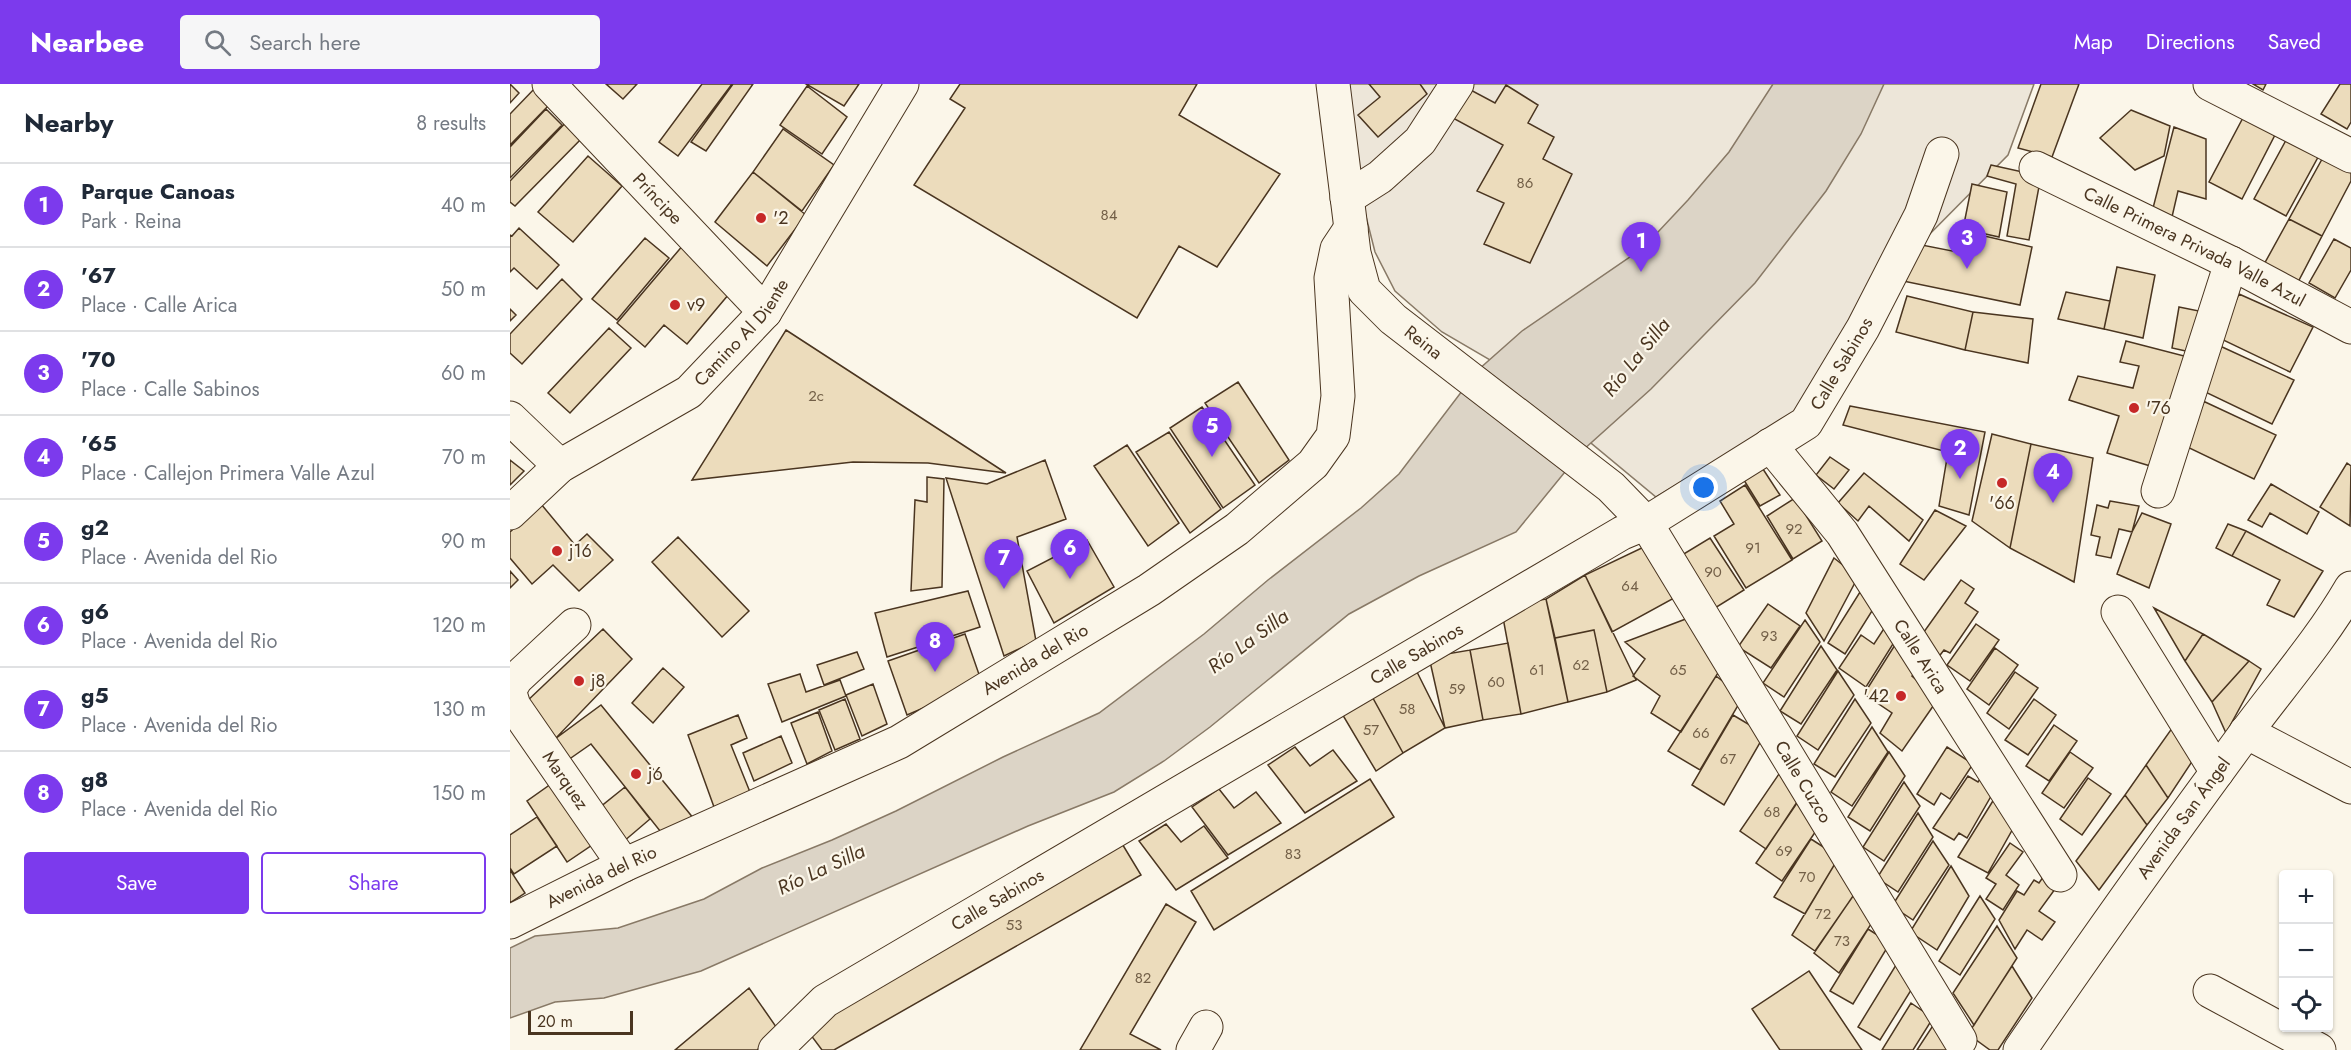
<!DOCTYPE html>
<html lang="en">
<head>
<meta charset="utf-8">
<style>
  :root { --surface:#fff; --page:#f6f6f7; --text:#1f2937; --muted:#747a83; --line:#e0e1e3; --accent:#7c3aed }
  body { margin:0; font-family:Jost,sans-serif; background:var(--page); color:var(--text) }
  .controls { position:absolute; right:18px; bottom:18px; display:grid; overflow:hidden; border-radius:6px; box-shadow:0 2px 4px #0004 }
  .controls button { width:54px; height:54px; display:grid; place-items:center; padding:0; border:0; border-bottom:2px solid var(--line); background:var(--surface); color:var(--text); font:30px sans-serif }
  .scale { position:absolute; left:18px; bottom:15px; width:105px; box-sizing:border-box; padding-left:6px; border:3px solid #4a3520; border-top:0; font-size:16px; line-height:21px; white-space:nowrap; color:#4a3520; -webkit-text-stroke:4px #fbf6e9; paint-order:stroke }
  .you { position:absolute; left:1194px; top:404px; width:21px; height:21px; margin:-15px; border:4px solid #fff; border-radius:50%; background:#1a73e8; box-shadow:0 0 0 9px #1a73e833 }
  .badge { display:grid; place-items:center; width:39px; height:39px; border-radius:50%; background:var(--accent); color:#fff; font-size:20px; font-weight:700 }
  .pin { position:absolute; translate:-50% -50px; filter:drop-shadow(0 2px 3px #0008) }
  .pin::after { content:''; position:absolute; top:32px; width:21px; height:18px; background:inherit; clip-path:polygon(0 0,100% 0,50% 100%) }
  .list { margin:0; padding:0; list-style:none }
  h2 { display:flex; justify-content:space-between; align-items:center; height:78px; margin:0; padding:0 24px; font-size:26px }
  h2 small { font-size:20px; font-weight:400; color:var(--muted) }
  .list li { display:grid; grid-template-columns:39px 1fr auto; gap:18px; align-items:center; box-sizing:border-box; height:84px; padding:0 24px; border-top:2px solid var(--line) }
  .list b { display:block; font-size:22px; white-space:nowrap }
  .list p { margin:0; font-size:20px; white-space:nowrap; color:var(--muted) }
  .list em { font-size:20px; font-style:normal; color:var(--muted) }
  .actions { display:flex; gap:12px; padding:18px 24px }
  .actions a { flex:1; padding:14px 0; border:2px solid var(--accent); border-radius:6px; text-align:center; font-size:21px; color:var(--accent) }
  .actions .main { background:var(--accent); color:#fff }
  .icon { flex:none; width:33px; height:33px; fill:none; stroke:currentColor; stroke-width:2; stroke-linecap:round; stroke-linejoin:round }
  .map { position:relative; flex:none; width:1841px; height:966px; overflow:hidden }
  header { display:flex; align-items:center; gap:36px; box-sizing:border-box; height:84px; padding:0 30px; background:var(--accent); color:#fff }
  header strong { font-size:28px }
  nav { display:flex; gap:33px; margin-inline-start:auto; font-size:21px }
  .search { width:420px; height:54px; background:var(--page); display:flex; align-items:center; gap:15px; box-sizing:border-box; padding:0 21px; border-radius:6px; color:var(--muted); font-size:22px }
  main { display:flex }
  aside { flex:1; background:var(--surface) }
  .map>svg:first-child { display:block }
  .green { fill:#ede6d9; stroke:#887966; stroke-width:1.5 }
  .water { fill:#dcd4c6; stroke:#887966; stroke-width:1.5 }
  .building { fill:#ecdcbc; stroke:#4a3520; stroke-width:1.5 }
  .lines { fill:none; stroke-linecap:round; stroke-linejoin:round }
  .minor-casing { stroke:#4a3520; stroke-width:35 }
  .minor { stroke:#fbf6e9; stroke-width:33 }
  .poi-dot { fill:#c62828; stroke:#fbf6e9; stroke-width:2 }
  .labels { text-anchor:middle; stroke-width:4.5; stroke-linejoin:round; paint-order:stroke }
  .number-label { font-size:15px; fill:#725f47 }
  .street-label { font-size:18px; fill:#4a3520; stroke:#fbf6e9 }
  .poi-label { font-size:18px; fill:#4a3520; stroke:#fbf6e9; text-anchor:start }
  .water-label { font-size:20px; font-style:italic; fill:#4a3520; stroke:#fbf6e9 }
</style>
</head>
<body>
<header>
<strong>Nearbee</strong>
<div class="search"><svg class="icon" aria-label="search" viewBox="0 0 24 24"><circle cx="10" cy="10" r="6"/><path d="M15 15l6 6"/></svg>Search here</div>
<nav><a>Map</a><a>Directions</a><a>Saved</a></nav>
</header>
<main>
<aside>
<h2>Nearby<small>8 results</small></h2>
<ul class="list">
<li><span class="badge">1</span><div><b>Parque Canoas</b><p>Park · Reina</p></div><em>40 m</em></li>
<li><span class="badge">2</span><div><b>'67</b><p>Place · Calle Arica</p></div><em>50 m</em></li>
<li><span class="badge">3</span><div><b>'70</b><p>Place · Calle Sabinos</p></div><em>60 m</em></li>
<li><span class="badge">4</span><div><b>'65</b><p>Place · Callejon Primera Valle Azul</p></div><em>70 m</em></li>
<li><span class="badge">5</span><div><b>g2</b><p>Place · Avenida del Rio</p></div><em>90 m</em></li>
<li><span class="badge">6</span><div><b>g6</b><p>Place · Avenida del Rio</p></div><em>120 m</em></li>
<li><span class="badge">7</span><div><b>g5</b><p>Place · Avenida del Rio</p></div><em>130 m</em></li>
<li><span class="badge">8</span><div><b>g8</b><p>Place · Avenida del Rio</p></div><em>150 m</em></li>
</ul>
<div class="actions"><a class="main">Save</a><a>Share</a></div>
</aside>
<div class="map">
<svg width="1841" height="966" viewBox="0 0 1841 966">
  <rect width="100%" height="100%" fill="#fbf6e9"/>
  <path class="green" d="M829 0H1524L1498 71 1400 170 1280 333 1146 413 982 277 932 248 885 207 865 168 844 85Z"/>
  <path class="water" d="M1263 0H1374L1351 50 1316 107 1245 199 1141 305 1072 367 1006 448 909 492 839 530 700 643 654 677 604 708 518 742 191 887 94 914 45 918 0 934V864L25 852 108 844 194 815 252 784 322 756 386 727 493 673 589 629 694 550 758 496 851 424 889 390 968 286 1012 247 1133 164 1178 116 1219 68Z"/>
  <path class="building" d="M0 0 9 9 0 19Z
    M96 0H127L113 15Z
    M192 0H222L168 72 149 58Z
    M223 0H243L196 67 181 58Z
    M296 0H349L334 22Z
    M450 0H687L669 31 770 90 707 183 669 162 627 234 404 101 455 24 440 15Z
    M859 0H910L917 10 868 53 848 31 870 13Z
    M1531 0H1569L1542 73 1508 64Z
    M1743 0H1756L1753 6Z
    M1830 0H1841V38L1837 45 1811 30Z
    M996 1 1028 21 1018 39 1044 53 1033 75 1062 90 1020 179 974 160 994 119 967 107 993 61 941 33 957 4 985 19Z
    M297 2 337 33 312 70 270 41Z
    M26 3 41 19 0 61V30Z
    M36 25 52 41 0 94V63Z
    M1621 26 1660 42 1654 72 1625 86 1590 54Z
    M1735 30 1767 47 1732 115 1699 98Z
    M62 32 78 48 5 122 0 118V97Z
    M1664 43 1696 55V115L1668 107 1662 133 1643 124Z
    M273 45 324 81 292 127 243 88Z
    M1781 47 1813 64 1776 132 1744 115Z
    M1816 68 1841 81V97L1812 152 1779 135Z
    M78 72 112 102 63 158 28 128Z
    M1481 81 1531 92 1519 156 1497 152 1506 100 1477 92Z
    M243 88 296 131 257 182 205 138Z
    M1462 100 1497 108 1489 153 1453 145Z
    M1779 135 1812 152 1787 200 1752 184Z
    M9 144 49 181 27 205 4 184 0 188V151L2 152Z
    M1453 147 1522 163 1510 221 1393 197 1412 161 1447 168Z
    M135 154 159 174 107 236 82 215Z
    M1824 155 1841 164V186L1825 214 1799 199Z
    M174 160 224 204 177 260 154 241 135 263 107 239Z
    M1607 183 1645 191 1633 254 1594 245Z
    M52 195 72 215 12 280 0 269V250Z
    M1556 208 1600 217 1594 245 1548 235Z
    M1729 210 1803 243 1780 288 1709 254Z
    M1397 212 1463 228 1455 266 1386 248Z
    M1669 223 1694 228 1685 269 1662 264Z
    M0 225 6 231 0 237Z
    M1463 228 1523 235 1518 279 1455 266Z
    M99 244 121 264 60 329 38 309Z
    M276 246 496 389 418 379 343 378 182 396Z
    M1616 257 1678 273 1647 384 1597 369 1609 332 1559 316 1568 292 1623 304 1629 282 1610 278Z
    M1710 262 1784 296 1762 340 1691 306Z
    M728 298 779 376 749 399 695 319Z
    M1693 317 1766 351 1744 395 1673 361Z
    M1340 322 1475 348 1459 431 1429 422 1438 368 1333 341Z
    M692 323 745 401 713 424 660 344Z
    M659 348 711 425 680 449 626 368Z
    M1482 350 1521 360 1500 464 1462 437Z
    M1521 360 1583 374 1564 498 1500 464Z
    M617 361 669 439 638 462 584 382Z
    M1320 373 1339 386 1324 405 1306 391Z
    M0 376 14 387 0 401Z
    M535 376 556 435 507 453 526 557 494 572 436 394 477 400Z
    M1837 379 1841 382 1840 442 1810 423Z
    M1251 382 1270 411 1250 422 1232 393Z
    M1354 389 1413 436 1399 457 1359 422 1348 437 1328 419Z
    M417 393 434 395 432 503 401 507 405 416 417 418Z
    M1761 400 1809 428 1797 450 1760 429 1752 443 1738 436Z
    M1235 401 1282 476 1236 504 1204 452 1224 440 1210 417Z
    M1285 414 1312 457 1283 475 1257 432Z
    M1600 417 1629 422 1622 448 1609 445 1601 474 1586 471 1590 453 1581 451 1587 421 1598 424Z
    M31 420 65 461 77 450 103 476 69 507 43 481 22 500 0 474V448Z
    M1425 426 1456 442 1414 496 1390 480Z
    M1632 429 1661 440 1639 504 1607 490 1622 448Z
    M1718 440 1736 447 1722 472 1706 464Z
    M1736 447 1813 487 1784 533 1757 521 1770 496 1722 472Z
    M168 453 239 527 212 553 142 478Z
    M1200 454 1234 506 1205 524 1172 471Z
    M577 456 604 503 544 539 517 487Z
    M1138 461 1166 513 1102 548 1075 491Z
    M1324 474 1348 493 1314 557 1296 529Z
    M0 487 8 496 0 504Z
    M1075 491 1126 596 1097 608 1084 546 1045 554 1036 515Z
    M1451 496 1464 505 1455 519 1468 528 1440 569 1434 566 1427 575 1411 552Z
    M458 507 470 543 377 573 365 529Z
    M1350 508 1367 519 1335 570 1318 559Z
    M1036 515 1058 618 1011 630 991 523Z
    M1258 520 1290 542 1261 584 1228 563Z
    M1644 524 1693 550 1675 577Z
    M1181 533 1213 581 1171 648 1141 629 1150 612 1123 592 1135 575 1115 558Z
    M1295 536 1310 558 1274 613 1253 599Z
    M1466 540 1489 556 1460 597 1437 581Z
    M1375 543 1388 552 1356 603 1329 584 1351 551 1364 560Z
    M93 545 122 575 45 655 15 619Z
    M1084 546 1097 608 1058 618 1045 554Z
    M455 550 472 599 397 631 378 577Z
    M1693 550 1739 577 1702 618 1675 577Z
    M1390 553 1407 584 1402 592 1428 615 1392 667 1370 649 1382 629 1354 610Z
    M998 559 1011 630 973 636 960 566Z
    M1311 562 1327 586 1291 640 1270 627Z
    M1485 564 1508 581 1479 621 1457 605Z
    M960 566 973 636 935 644 919 573Z
    M347 568 354 585 314 601 307 581Z
    M1739 577 1751 585 1716 649 1702 618Z
    M904 582 935 644 893 669 858 605Z
    M153 584 174 603 143 639 122 619Z
    M1328 587 1344 611 1308 666 1287 652Z
    M1505 588 1528 604 1499 645 1477 629Z
    M290 590 296 608 330 596 336 612 272 638 258 600Z
    M1206 592 1233 613 1190 686 1158 667Z
    M363 600 377 640 352 652 336 611Z
    M858 605 893 669 866 687 828 623Z
    M335 615 350 655 325 666 309 626Z
    M1345 615 1361 639 1325 693 1304 680Z
    M1524 615 1546 631 1518 671 1495 656Z
    M91 621 184 735 158 757 81 660 58 676 45 655Z
    M308 628 322 667 297 680 281 639Z
    M228 631 237 654 221 661 240 708 204 723 178 651Z
    M1223 631 1255 650 1214 721 1182 701Z
    M1665 640 1685 673 1658 714 1636 681Z
    M1544 641 1567 657 1539 697 1516 682Z
    M1362 643 1378 668 1342 722 1321 708Z
    M271 652 282 679 244 697 233 669Z
    M785 663 800 682 823 666 847 697 795 729 758 681Z
    M1437 663 1463 680 1440 715 1431 709 1424 721 1407 710Z
    M1379 668 1395 692 1360 747 1338 733Z
    M1560 668 1583 684 1554 724 1532 709Z
    M1636 681 1658 714 1637 741 1615 711Z
    M1271 687 1293 709 1256 765 1230 747Z
    M1473 691 1484 707 1457 754 1449 749 1444 756 1423 744 1458 692 1468 698Z
    M1578 694 1601 710 1572 751 1550 735Z
    M48 695 88 757 57 778 17 717Z
    M860 695 884 733 704 846 681 807Z
    M1394 698 1410 722 1374 777 1353 763Z
    M115 703 140 735 113 758 89 724Z
    M709 705 724 724 746 708 771 739 718 771 682 723Z
    M1615 711 1637 741 1589 806 1566 777Z
    M1486 712 1505 741 1478 789 1448 773Z
    M1287 719 1310 741 1272 797 1246 779Z
    M1408 729 1423 753 1388 808 1367 794Z
    M27 733 47 762 4 790 0 784V751Z
    M656 740 671 758 694 742 718 774 666 806 629 757Z
    M608 753 631 791 324 966H312L300 950 341 917Z
    M1301 755 1329 773 1295 830 1264 813Z
    M1423 757 1439 781 1403 836 1382 822Z
    M1500 759 1513 768 1496 791 1509 801 1493 826 1476 815 1486 800 1476 794Z
    M1329 773 1348 805 1305 867 1282 851Z
    M1441 782 1459 812 1427 866 1400 848Z
    M0 786 15 809 0 819Z
    M1538 786 1548 801 1529 827 1545 838 1532 856 1517 846 1505 865 1489 836 1507 807 1514 811 1524 796 1529 799Z
    M1345 809 1369 828 1329 889 1304 869Z
    M1470 812 1485 835 1450 891 1429 877Z
    M656 820 686 838 620 950 651 966H570Z
    M1487 842 1507 874 1464 941 1443 909Z
    M1358 845 1380 859 1343 920 1320 907Z
    M1386 881 1408 895 1370 956 1348 943Z
    M1502 882 1522 914 1488 966H1480L1458 950Z
    M1299 887 1352 966H1270L1242 925Z
    M239 904 269 947 247 966H165Z
    M1401 919 1423 934 1403 966H1372Z
    M1424 940 1444 966H1407Z"/>
  <g class="lines">
    <g class="minor-casing">
      <g id="minor">
        <path id="s1" d="M39 0 255 228"/>
        <path id="s2" d="M823 0 844 169 854 206 883 235 1101 403 1136 439 1450 956"/>
        <path d="M1700 0 1841 72"/>
        <path id="s3" d="M1526 84 1721 179 1841 243"/>
        <path d="M837 114 870 93 910 57 947 0"/>
        <path d="M0 334 50 382"/>
        <path id="s4" d="M1260 361 1332 449 1550 791"/>
        <path d="M1648 407 1721 179"/>
        <path id="s5" d="M0 429 50 382 179 308 255 228 392 0"/>
        <path d="M1608 528 1707 688"/>
        <path d="M0 605 6 595 64 541"/>
        <path id="s6" d="M0 609 4 622 114 781"/>
        <path d="M1736 648 1841 703"/>
        <path id="s7" d="M0 838 114 781 389 658 639 506 727 445 803 380 823 352 828 312 821 194 827 165 841 144"/>
        <path d="M1700 907 1809 966"/>
        <path id="s8" d="M265 966 315 917 1112 449 1136 439 1296 339 1353 244 1411 131 1432 70"/>
        <path d="M683 966 696 943"/>
        <path id="s9" d="M1510 966C1581 862 1654 760 1729 658 1766 607 1809 559 1841 504"/>
      </g>
    </g>
    <use href="#minor" class="minor"/>
  </g>
  <g class="poi-dot">
    <circle cx="251" cy="134" r="6"/>
    <circle cx="165" cy="221" r="6"/>
    <circle cx="1624" cy="324" r="6"/>
    <circle cx="1492" cy="399" r="6"/>
    <circle cx="47" cy="467" r="6"/>
    <circle cx="69" cy="597" r="6"/>
    <circle cx="1391" cy="612" r="6"/>
    <circle cx="126" cy="690" r="6"/>
  </g>
  <g class="labels">
    <g class="number-label">
      <text x="1015" y="104">86</text>
      <text x="599" y="136">84</text>
      <text x="306" y="317">2c</text>
      <text x="1284" y="450">92</text>
      <text x="1243" y="469">91</text>
      <text x="1203" y="493">90</text>
      <text x="1120" y="507">64</text>
      <text x="1259" y="557">93</text>
      <text x="1071" y="586">62</text>
      <text x="1027" y="591">61</text>
      <text x="1168" y="591">65</text>
      <text x="986" y="603">60</text>
      <text x="947" y="610">59</text>
      <text x="897" y="630">58</text>
      <text x="861" y="651">57</text>
      <text x="1191" y="654">66</text>
      <text x="1218" y="680">67</text>
      <text x="1262" y="733">68</text>
      <text x="1274" y="772">69</text>
      <text x="783" y="775">83</text>
      <text x="1297" y="798">70</text>
      <text x="1313" y="835">72</text>
      <text x="504" y="846">53</text>
      <text x="1332" y="862">73</text>
      <text x="633" y="899">82</text>
    </g>
    <g class="street-label">
      <text dy="6" stroke="none"><textPath href="#s1" startOffset="158">Príncipe</textPath></text>
      <text dy="6" stroke="none"><textPath href="#s3" startOffset="177">Calle Primera Privada Valle Azul</textPath></text>
      <text dy="6" stroke="none"><textPath href="#s5" startOffset="297">Camino Al Diente</textPath></text>
      <text dy="6" stroke="none"><textPath href="#s2" startOffset="288">Reina</textPath></text>
      <text dy="6" stroke="none"><textPath href="#s8" startOffset="1278">Calle Sabinos</textPath></text>
      <text dy="6" stroke="none"><textPath href="#s8" startOffset="756">Calle Sabinos</textPath></text>
      <text dy="6" stroke="none"><textPath href="#s4" startOffset="260">Calle Arica</textPath></text>
      <text dy="6" stroke="none"><textPath href="#s7" startOffset="588">Avenida del Rio</textPath></text>
      <text dy="6" stroke="none"><textPath href="#s6" startOffset="104">Marquez</textPath></text>
      <text dy="6" stroke="none"><textPath href="#s2" startOffset="878">Calle Cuzco</textPath></text>
      <text dy="6" stroke="none"><textPath href="#s9" startOffset="284">Avenida San Ángel</textPath></text>
      <text dy="6" stroke="none"><textPath href="#s7" startOffset="102">Avenida del Rio</textPath></text>
      <text dy="6" stroke="none"><textPath href="#s8" startOffset="270">Calle Sabinos</textPath></text>
    </g>
    <g class="poi-label">
      <text x="263" y="140">'2</text>
      <text x="177" y="227">v9</text>
      <text x="1636" y="330">'76</text>
      <text x="1492" y="425" text-anchor="middle">'66</text>
      <text x="59" y="473">j16</text>
      <text x="81" y="603">j8</text>
      <text x="1379" y="618" text-anchor="end">'42</text>
      <text x="138" y="696">j6</text>
    </g>
    <g class="water-label">
      <text transform="translate(1126 273) rotate(-51)" y="7">Río La Silla</text>
      <text transform="translate(738 557) rotate(-36)" y="7">Río La Silla</text>
      <text transform="translate(311 785) rotate(-25)" y="7">Río La Silla</text>
    </g>
  </g>
</svg>
<div class="controls">
<button>+</button>
<button>−</button>
<button><svg class="icon" aria-label="locate" viewBox="0 0 24 24"><circle cx="12" cy="12" r="6"/><path d="M12 2v4M12 18v4M2 12h4M18 12h4"/></svg></button>
</div>
<div class="scale">20 m</div>
<div class="you"></div>
<div class="pin badge" style="left:1131px;top:188px">1</div>
<div class="pin badge" style="left:1450px;top:395px">2</div>
<div class="pin badge" style="left:1457px;top:185px">3</div>
<div class="pin badge" style="left:1543px;top:419px">4</div>
<div class="pin badge" style="left:702px;top:373px">5</div>
<div class="pin badge" style="left:560px;top:495px">6</div>
<div class="pin badge" style="left:494px;top:505px">7</div>
<div class="pin badge" style="left:425px;top:588px">8</div>
</div>
</main>
</body>
</html>
